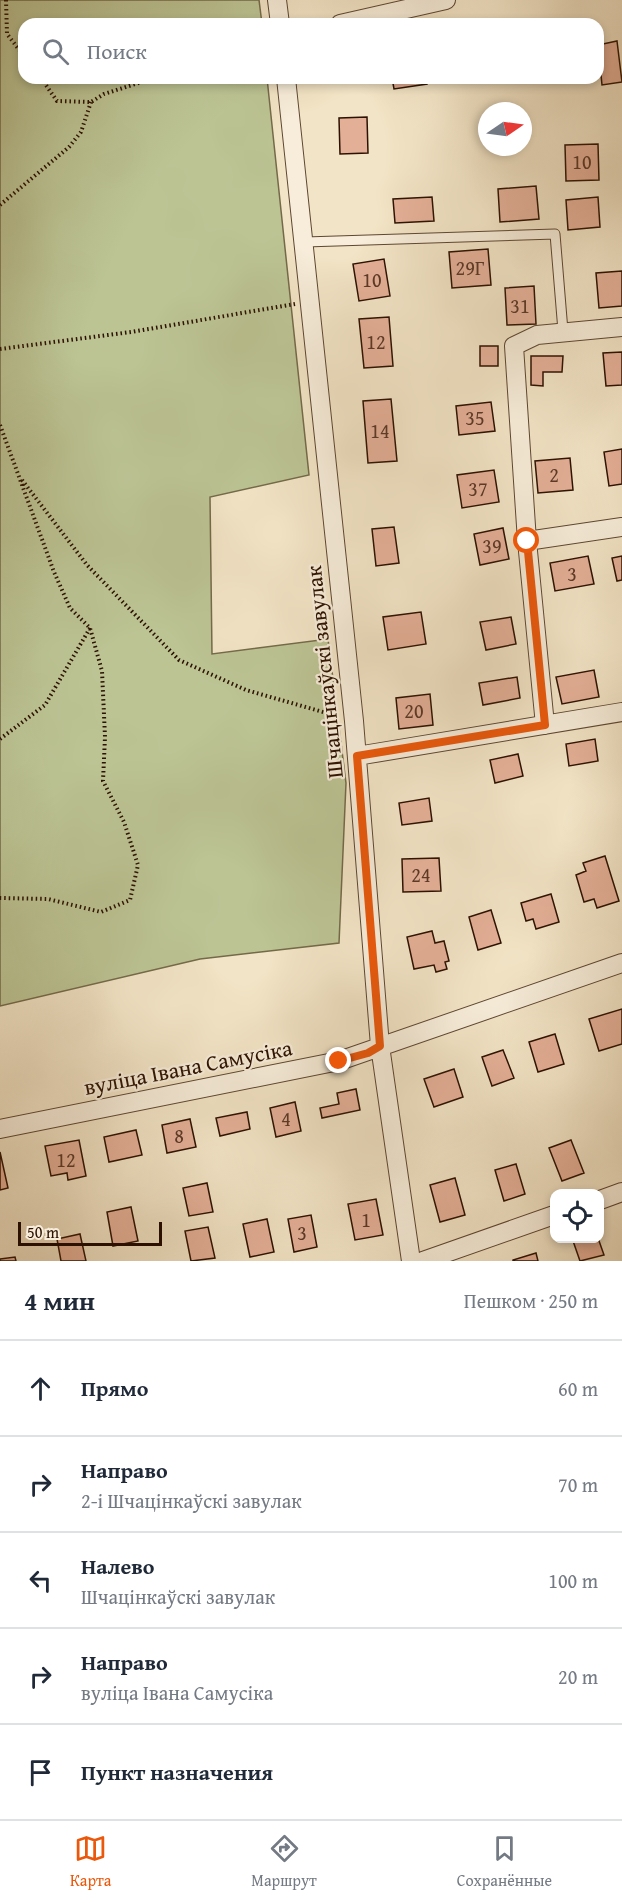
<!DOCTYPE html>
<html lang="ru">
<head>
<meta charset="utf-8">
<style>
  :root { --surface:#fff; --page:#f6f6f7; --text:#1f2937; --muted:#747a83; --line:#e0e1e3; --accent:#ea580c }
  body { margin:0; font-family:"Gentium Book Plus",serif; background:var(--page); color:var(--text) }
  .controls { position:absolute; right:18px; bottom:18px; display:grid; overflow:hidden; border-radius:12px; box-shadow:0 3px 9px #0003 }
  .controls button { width:54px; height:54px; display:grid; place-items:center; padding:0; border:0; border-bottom:2px solid var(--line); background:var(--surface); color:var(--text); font:30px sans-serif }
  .compass { position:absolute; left:478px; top:102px; width:54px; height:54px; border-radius:50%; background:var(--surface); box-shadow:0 3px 9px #0003; rotate:77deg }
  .scale { position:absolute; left:18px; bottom:15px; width:144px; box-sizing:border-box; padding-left:6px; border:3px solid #2c1101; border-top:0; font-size:16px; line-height:21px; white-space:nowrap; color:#2c1101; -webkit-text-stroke:4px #f7edda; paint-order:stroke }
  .stop { position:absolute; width:18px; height:18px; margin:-14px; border:4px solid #ea580c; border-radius:50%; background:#fff }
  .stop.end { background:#ea580c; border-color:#fff; box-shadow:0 2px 6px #0008 }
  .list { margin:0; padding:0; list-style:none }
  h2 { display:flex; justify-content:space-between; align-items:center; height:78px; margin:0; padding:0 24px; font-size:26px }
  h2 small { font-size:20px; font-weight:400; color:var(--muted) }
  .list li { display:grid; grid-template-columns:39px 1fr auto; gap:18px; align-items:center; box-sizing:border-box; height:96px; padding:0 24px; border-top:2px solid var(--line) }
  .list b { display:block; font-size:22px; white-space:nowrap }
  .list p { margin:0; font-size:20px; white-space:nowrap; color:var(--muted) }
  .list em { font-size:20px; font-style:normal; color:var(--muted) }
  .icon { flex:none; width:33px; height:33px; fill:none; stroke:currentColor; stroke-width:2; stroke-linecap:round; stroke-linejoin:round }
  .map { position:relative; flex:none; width:622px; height:1261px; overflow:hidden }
  .search { position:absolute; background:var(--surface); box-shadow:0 3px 9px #0003; left:18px; right:18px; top:18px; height:66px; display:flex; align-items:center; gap:15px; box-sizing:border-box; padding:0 21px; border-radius:18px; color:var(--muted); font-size:22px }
  .sheet { height:558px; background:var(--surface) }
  nav { display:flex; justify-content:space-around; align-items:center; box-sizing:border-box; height:84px; border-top:2px solid var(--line); background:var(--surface); font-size:16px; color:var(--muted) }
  nav a { display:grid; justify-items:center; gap:3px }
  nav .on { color:var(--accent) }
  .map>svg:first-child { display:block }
  .green { fill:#bcc494; stroke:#746a4a; stroke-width:1.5 }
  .building { fill:#e4af97; stroke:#2c1101; stroke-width:1.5 }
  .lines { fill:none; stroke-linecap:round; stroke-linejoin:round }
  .lane-casing { stroke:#5e4632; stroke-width:11 }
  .street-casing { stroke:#5e4632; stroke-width:20 }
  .path { stroke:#2c1101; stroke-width:4; stroke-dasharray:1.5 3; stroke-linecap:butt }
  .lane { stroke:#f7edda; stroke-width:9 }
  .street { stroke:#f7edda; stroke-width:18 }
  .route { stroke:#ea580c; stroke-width:8 }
  .labels { text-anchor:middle; stroke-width:4.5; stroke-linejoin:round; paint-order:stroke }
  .number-label { font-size:20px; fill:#5a3826 }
  .street-label { font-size:22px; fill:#2c1101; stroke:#f7edda }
</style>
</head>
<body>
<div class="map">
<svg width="622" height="1261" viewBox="0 0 622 1261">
  <rect width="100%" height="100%" fill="#f2e4c6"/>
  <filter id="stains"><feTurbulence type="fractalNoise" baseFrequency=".00333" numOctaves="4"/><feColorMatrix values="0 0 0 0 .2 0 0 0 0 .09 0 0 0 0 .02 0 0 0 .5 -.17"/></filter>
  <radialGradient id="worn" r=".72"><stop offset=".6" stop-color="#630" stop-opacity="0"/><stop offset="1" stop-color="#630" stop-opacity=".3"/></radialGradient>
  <path class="green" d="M0 0H259L262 24H24V78H267L309 475 210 497 212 654 328 639 346 783 339 943 200 959 0 1006Z"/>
  <path class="building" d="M617 41 622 82 602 85 598 45Z
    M392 78H426L427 84 394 89Z
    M367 117 368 153 340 154 339 118Z
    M598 144 599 180 566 181 565 145Z
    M536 186 539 219 500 222 498 189Z
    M432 197 434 221 395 223 393 199Z
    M598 197 600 227 568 230 566 200Z
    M488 249 491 285 452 288 449 252Z
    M384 259 390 296 359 301 353 264Z
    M622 271V306L599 308 596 273Z
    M534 286 536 324 507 325 505 288Z
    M389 317 393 366 364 368 359 319Z
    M480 346H498V366H480Z
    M622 352V385L606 386 603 353Z
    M531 356H563L562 372H543V386L531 385Z
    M391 399 397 461 368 463 363 401Z
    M491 402 495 431 459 435 456 406Z
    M622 449V484L609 486 604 452Z
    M570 458 573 490 538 493 535 461Z
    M494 470 499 502 462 508 457 475Z
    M394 527 399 563 376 566 372 529Z
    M503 528 509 559 480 565 474 534Z
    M588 556 594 584 555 591 550 563Z
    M622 556V580L617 581 612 558Z
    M421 612 426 644 388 650 383 617Z
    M511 617 516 644 486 650 480 622Z
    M594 670 599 697 562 704 556 677Z
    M517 677 520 698 483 705 479 683Z
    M430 694 433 725 399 729 396 698Z
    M595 739 598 761 569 766 566 744Z
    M518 754 523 776 495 783 490 760Z
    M429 798 432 821 402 825 399 803Z
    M605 856 619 901 597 908 594 899 584 902 576 875 586 871 583 863Z
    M439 858 441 891 403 892 402 859Z
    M551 894 559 922 536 929 533 919 526 921 521 903Z
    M491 910 501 943 478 950 469 917Z
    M432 931 435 943 444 941 449 961 445 962 447 969 436 972 434 965 414 969 407 937Z
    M622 1009V1044L599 1051 589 1019Z
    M555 1034 564 1064 538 1072 529 1042Z
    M503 1050 514 1078 492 1086 482 1057Z
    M454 1069 463 1097 434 1107 424 1079Z
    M356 1089 360 1110 322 1118 320 1108 339 1104 337 1093Z
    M295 1102 301 1131 276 1137 270 1108Z
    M247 1112 250 1129 220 1136 216 1118Z
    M190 1119 196 1147 167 1153 162 1125Z
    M136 1130 142 1155 109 1162 104 1137Z
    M79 1140 86 1176 68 1180 67 1173 51 1176 45 1146Z
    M571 1140 584 1173 562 1181 549 1148Z
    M0 1152 8 1188 0 1190Z
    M516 1164 525 1194 504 1201 495 1170Z
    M455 1178 465 1215 440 1222 430 1185Z
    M207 1183 213 1212 189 1216 183 1188Z
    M376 1199 383 1235 355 1240 348 1204Z
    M131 1207 138 1241 113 1246 107 1212Z
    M311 1215 317 1247 294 1252 288 1219Z
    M267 1219 274 1252 250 1257 243 1224Z
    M208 1227 215 1258 191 1261 185 1231Z
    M80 1234 86 1261H61L57 1239Z
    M572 1238H598L604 1255 580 1261Z
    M536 1253 538 1261H513V1260Z
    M15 1257 16 1261H0V1259Z"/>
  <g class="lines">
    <g class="lane-casing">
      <path id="lane" d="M305 242 555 234 563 331"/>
    </g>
    <g class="street-casing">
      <path id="street" d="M277 0 280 24
        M340 24 446 0
        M286 78 354 721 380 1046 411 1261
        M527 541 622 527
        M545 725 527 541 514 346 537 335 622 327
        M357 756 622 712
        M0 1129 339 1061 622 963
        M600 1200 622 1192
        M423 1261 554 1215"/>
    </g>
    <path class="path" d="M6 0 7 34 24 56
      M41 78 57 101 91 102 104 94 154 78
      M0 205 69 147 81 132 91 102
      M0 349 131 332 295 304
      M0 425 54 572 70 608 90 628 102 671 105 737 103 781 124 822 138 865 130 900 101 912 48 899 0 898
      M22 480 87 565 179 660 246 690 337 716
      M0 739 45 705 90 628"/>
    <use href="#lane" class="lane"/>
    <use href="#street" class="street"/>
  </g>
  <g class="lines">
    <path class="route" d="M339 1061 368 1053 380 1046 357 756 545 725 527 541"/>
  </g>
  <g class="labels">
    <g class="number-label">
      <text x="582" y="169">10</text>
      <text x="470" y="275">29Г</text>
      <text x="372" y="287">10</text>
      <text x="520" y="313">31</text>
      <text x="376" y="349">12</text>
      <text x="475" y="425">35</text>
      <text x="380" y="438">14</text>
      <text x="554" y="482">2</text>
      <text x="478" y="496">37</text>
      <text x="492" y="553">39</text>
      <text x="572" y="581">3</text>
      <text x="414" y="718">20</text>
      <text x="421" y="882">24</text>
      <text x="286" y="1126">4</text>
      <text x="179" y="1143">8</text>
      <text x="66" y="1167">12</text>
      <text x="366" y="1227">1</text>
      <text x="302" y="1240">3</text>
    </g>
    <g class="street-label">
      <text transform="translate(324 672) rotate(-96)" y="8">Шчацінкаўскі завулак</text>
      <text transform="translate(188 1067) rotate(-11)" y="8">вуліца Івана Самусіка</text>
    </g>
  </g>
  <rect width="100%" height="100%" filter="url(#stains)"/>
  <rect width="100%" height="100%" fill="url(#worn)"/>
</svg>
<div class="controls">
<button><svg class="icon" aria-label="locate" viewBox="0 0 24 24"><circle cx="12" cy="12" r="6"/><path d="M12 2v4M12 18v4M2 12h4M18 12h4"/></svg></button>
</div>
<svg class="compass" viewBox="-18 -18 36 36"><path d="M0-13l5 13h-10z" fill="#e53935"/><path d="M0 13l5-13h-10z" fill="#747a83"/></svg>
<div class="scale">50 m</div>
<div class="stop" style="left:527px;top:541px"></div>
<div class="stop end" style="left:339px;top:1061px"></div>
<div class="search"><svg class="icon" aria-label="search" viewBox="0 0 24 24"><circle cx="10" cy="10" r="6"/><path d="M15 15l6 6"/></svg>Поиск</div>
</div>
<section class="sheet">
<h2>4 мин<small>Пешком · 250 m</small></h2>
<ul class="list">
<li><svg class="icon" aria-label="ahead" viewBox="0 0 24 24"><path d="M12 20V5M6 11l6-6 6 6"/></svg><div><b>Прямо</b></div><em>60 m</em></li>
<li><svg class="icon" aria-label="right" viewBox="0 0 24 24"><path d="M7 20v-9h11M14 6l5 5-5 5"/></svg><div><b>Направо</b><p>2-і Шчацінкаўскі завулак</p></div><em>70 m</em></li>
<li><svg class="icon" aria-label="left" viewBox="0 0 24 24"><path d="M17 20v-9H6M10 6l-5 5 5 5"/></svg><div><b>Налево</b><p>Шчацінкаўскі завулак</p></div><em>100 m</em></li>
<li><svg class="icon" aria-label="right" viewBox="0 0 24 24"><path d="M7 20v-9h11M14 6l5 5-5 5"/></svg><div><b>Направо</b><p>вуліца Івана Самусіка</p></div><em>20 m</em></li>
<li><svg class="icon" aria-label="arrive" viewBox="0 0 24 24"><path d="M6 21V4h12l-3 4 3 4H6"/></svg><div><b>Пункт назначения</b></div></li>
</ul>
</section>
<nav>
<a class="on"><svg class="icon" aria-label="map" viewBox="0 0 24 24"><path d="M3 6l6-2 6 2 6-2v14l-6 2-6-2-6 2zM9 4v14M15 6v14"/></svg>Карта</a>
<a><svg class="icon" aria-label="directions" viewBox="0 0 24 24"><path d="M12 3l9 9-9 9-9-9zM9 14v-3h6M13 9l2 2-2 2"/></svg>Маршрут</a>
<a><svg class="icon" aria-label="saved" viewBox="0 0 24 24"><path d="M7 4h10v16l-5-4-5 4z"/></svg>Сохранённые</a>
</nav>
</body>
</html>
